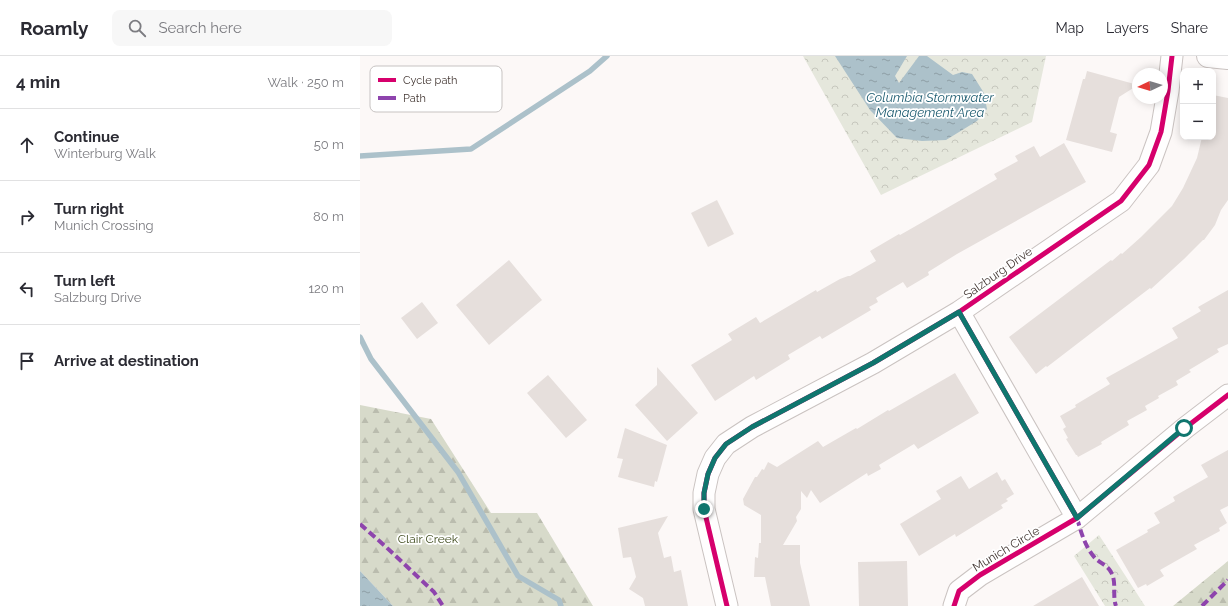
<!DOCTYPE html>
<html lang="en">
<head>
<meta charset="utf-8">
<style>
  :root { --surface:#fff; --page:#f7f7f7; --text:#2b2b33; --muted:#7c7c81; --line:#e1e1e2 }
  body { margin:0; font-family:Raleway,sans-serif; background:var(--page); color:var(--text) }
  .controls { position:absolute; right:12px; top:12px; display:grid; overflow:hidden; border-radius:8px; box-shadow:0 2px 10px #0003 }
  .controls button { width:36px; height:36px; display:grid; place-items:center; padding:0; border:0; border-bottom:1px solid var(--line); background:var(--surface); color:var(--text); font:20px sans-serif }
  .compass { position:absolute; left:772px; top:12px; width:36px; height:36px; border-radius:50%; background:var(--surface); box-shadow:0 2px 10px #0003; rotate:266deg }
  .stop { position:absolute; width:12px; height:12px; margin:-9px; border:3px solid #0f766e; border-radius:50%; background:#fff }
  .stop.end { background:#0f766e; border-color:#fff; box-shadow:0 1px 4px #0008 }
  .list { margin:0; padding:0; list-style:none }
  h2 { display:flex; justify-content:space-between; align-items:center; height:52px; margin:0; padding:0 16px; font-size:17px }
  h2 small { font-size:13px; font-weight:400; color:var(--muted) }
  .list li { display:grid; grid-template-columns:26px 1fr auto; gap:12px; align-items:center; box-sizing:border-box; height:72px; padding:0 16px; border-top:1px solid var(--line) }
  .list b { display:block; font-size:15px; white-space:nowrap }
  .list p { margin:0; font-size:13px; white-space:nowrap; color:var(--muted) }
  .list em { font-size:13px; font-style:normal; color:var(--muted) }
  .icon { flex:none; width:22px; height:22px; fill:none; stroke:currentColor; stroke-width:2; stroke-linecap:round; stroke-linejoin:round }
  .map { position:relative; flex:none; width:868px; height:550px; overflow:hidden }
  header { display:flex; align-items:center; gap:24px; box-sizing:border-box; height:56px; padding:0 20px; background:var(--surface); border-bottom:1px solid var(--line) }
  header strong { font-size:19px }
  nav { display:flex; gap:22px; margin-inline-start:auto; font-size:14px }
  .search { width:280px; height:36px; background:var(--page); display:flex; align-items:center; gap:10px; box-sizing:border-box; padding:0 14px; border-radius:8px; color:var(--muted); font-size:15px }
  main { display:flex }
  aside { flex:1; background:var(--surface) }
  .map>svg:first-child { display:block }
  .forest { fill:url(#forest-firs) }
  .park { fill:url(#park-crowns) }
  .water { fill:url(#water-ripples) }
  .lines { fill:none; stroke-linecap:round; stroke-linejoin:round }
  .stream { stroke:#acc1ca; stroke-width:5.5 }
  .building { fill:#e6dfdc }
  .minor-casing { stroke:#cac3c1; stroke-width:23 }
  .secondary-casing { stroke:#cac3c1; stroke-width:24 }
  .minor { stroke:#fffefe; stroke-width:21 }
  .secondary { stroke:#fffefe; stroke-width:22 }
  .quiet { stroke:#8e44ad; stroke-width:4; stroke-dasharray:8 4; stroke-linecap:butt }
  .cycleway-casing { stroke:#fff; stroke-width:8 }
  .cycleway { stroke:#d6006c; stroke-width:5 }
  .route { stroke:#0f766e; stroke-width:5 }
  .labels { text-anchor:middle; stroke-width:3.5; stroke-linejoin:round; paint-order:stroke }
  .street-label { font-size:12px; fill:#433733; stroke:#fff }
  .park-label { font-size:12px; fill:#424e20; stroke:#fff }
  .water-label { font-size:13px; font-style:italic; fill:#205e72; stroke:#fff }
  .key { fill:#fff; stroke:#c7c3c2; stroke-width:1 }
  .key-label { font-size:11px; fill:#433733 }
</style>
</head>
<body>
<header>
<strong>Roamly</strong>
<div class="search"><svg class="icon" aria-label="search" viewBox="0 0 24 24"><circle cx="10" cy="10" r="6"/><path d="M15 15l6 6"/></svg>Search here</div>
<nav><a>Map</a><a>Layers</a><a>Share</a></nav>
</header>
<main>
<aside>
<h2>4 min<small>Walk · 250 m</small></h2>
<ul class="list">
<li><svg class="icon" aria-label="ahead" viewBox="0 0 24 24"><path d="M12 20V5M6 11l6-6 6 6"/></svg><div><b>Continue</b><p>Winterburg Walk</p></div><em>50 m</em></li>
<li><svg class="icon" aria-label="right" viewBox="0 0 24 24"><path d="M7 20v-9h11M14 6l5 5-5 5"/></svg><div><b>Turn right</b><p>Munich Crossing</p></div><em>80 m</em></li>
<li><svg class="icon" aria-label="left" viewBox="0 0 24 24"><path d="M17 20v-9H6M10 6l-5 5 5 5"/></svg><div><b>Turn left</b><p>Salzburg Drive</p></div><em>120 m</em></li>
<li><svg class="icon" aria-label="arrive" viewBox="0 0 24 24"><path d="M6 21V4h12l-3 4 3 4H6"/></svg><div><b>Arrive at destination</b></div></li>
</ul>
</aside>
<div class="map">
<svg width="868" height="550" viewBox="0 0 868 550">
  <defs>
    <pattern id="forest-firs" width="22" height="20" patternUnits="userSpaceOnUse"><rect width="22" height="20" fill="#d7daca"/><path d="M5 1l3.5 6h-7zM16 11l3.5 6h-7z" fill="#babcae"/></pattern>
    <pattern id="park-crowns" width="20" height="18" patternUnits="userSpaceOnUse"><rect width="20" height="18" fill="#e5e7dc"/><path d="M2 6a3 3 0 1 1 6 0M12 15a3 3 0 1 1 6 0" fill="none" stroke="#c6c7bd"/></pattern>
    <pattern id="water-ripples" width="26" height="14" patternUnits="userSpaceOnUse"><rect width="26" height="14" fill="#acc1ca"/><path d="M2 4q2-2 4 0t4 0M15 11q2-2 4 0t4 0" fill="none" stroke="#8e9ea5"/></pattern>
  </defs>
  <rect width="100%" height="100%" fill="#fcf8f7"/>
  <path class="forest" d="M0 349 71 363 131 457H177L233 550H33L0 515Z
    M868 505V550H813Z"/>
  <path class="park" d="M443 0H686L672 66 521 139Z
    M739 479 785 550H745L714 500Z"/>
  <path class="water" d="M475 0H547L535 20 539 27 559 0H567L593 19 602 16 612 18 624 37 627 53 617 65 586 84 562 85 537 82 510 54Z
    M0 515 2 517 33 550H0Z"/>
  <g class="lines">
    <path class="stream" d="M0 100 111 93 230 15 247 0
      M0 281 11 303 98 416 158 520 199 544 201 550"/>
  </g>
  <path class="building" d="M727 15 778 29 759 41 750 76 757 78 752 96 706 84 723 23H725Z
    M853 39 868 42V144L861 154 855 169 844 184H843L824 203 791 233 790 232 756 258 687 311 686 310 676 318 649 281 751 204 752 205 761 197 762 198 781 181 812 150 823 132 837 102 842 81H853Z
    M704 87 726 126 597 198 568 216 569 219 547 232 543 226 516 242 518 246 509 251 511 254 462 283 460 280 428 299 430 303 396 324 394 320 355 345 331 309 372 284 368 278 396 261 400 267 456 234 457 236 480 223 488 220H490L516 205 510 195 539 178 540 179 561 167 637 123 634 118 658 105 655 100 674 90 680 101Z
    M357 144 374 178 348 191 331 157Z
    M149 204 182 244 129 289 96 249Z
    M868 234V288L857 293 859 296 829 314 831 316 816 325 818 329 798 340 799 342 785 350 787 354 767 365 769 369 741 386 742 388 718 401 717 399H716L706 383 708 382 703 373 706 371 700 360 716 351 715 349 750 328 746 322 818 282 812 272 841 255 838 251Z
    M62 246 78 267 57 283 41 262Z
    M297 311 338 357 307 385 275 349 297 329Z
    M595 317 619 357 558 393 554 388 519 409 521 413 508 420 507 417 460 447 451 434 447 442 441 435V453L436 461 437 465 423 489H440V507L450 550H411L405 521H394L395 501 398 502 399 487H401V459L384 449 383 443 395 421H397L402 413 404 414 408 406 417 411 458 385 463 391 496 372 497 373 528 354 529 355Z
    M188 319 227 364 206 382 167 337Z
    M265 372 307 389 297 426 295 425 294 431 258 421 263 403 257 402Z
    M868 394V450L860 454 867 467 859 472 860 475 834 489 837 493 800 514 804 520 787 530 786 528 778 532 756 494 788 476 787 474 800 467 794 457 815 445 813 441 848 421 841 409Z
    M637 416 642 425 645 423 654 438 646 443 648 445 641 449 643 452 596 481 595 478 559 500 540 468 581 443 576 435 601 420 609 433Z
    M308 460 298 477 304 502 311 500 314 516 321 514 328 550H285L283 542 269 533 276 521 271 501 263 502 258 472Z
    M547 505 548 550H499L498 506Z
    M722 521 739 550H673Z"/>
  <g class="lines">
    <g class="minor-casing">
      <path id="minor" d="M599 256 717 462
        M367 550 344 453V437L348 418 355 402 366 388 392 371 513 307 599 256 761 145 789 109 801 76 808 35 812 0
        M594 550 599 535 620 519 717 462 825 372 868 339"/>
    </g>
    <g class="secondary-casing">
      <path id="secondary" d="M848 0 868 2"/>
    </g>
    <use href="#minor" class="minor"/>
    <use href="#secondary" class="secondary"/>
    <path class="quiet" d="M717 462C721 476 725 491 735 502 740 507 748 510 751 516 757 526 752 539 756 550
      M0 468 25 490 74 536 83 550
      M842 550 868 524"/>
    <g class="cycleway-casing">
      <path id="cycleway" d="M599 256 717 462
        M367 550 344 453V437L348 418 355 402 366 388 392 371 513 307 599 256 761 145 789 109 801 76 808 35 812 0
        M594 550 599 535 620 519 717 462 825 372 868 339"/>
    </g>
    <use href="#cycleway" class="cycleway"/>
  </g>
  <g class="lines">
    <path class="route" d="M344 453V437L348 418 355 402 366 388 392 371 513 307 599 256 717 462 824 372"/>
  </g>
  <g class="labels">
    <g class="street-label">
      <text transform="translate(638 217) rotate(-35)" y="4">Salzburg Drive</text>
      <text transform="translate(646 493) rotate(-31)" y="4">Munich Circle</text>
    </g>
    <g class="park-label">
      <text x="68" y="487">Clair Creek</text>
    </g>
    <g class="water-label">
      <text x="570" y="46">Columbia Stormwater<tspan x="570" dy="15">Management Area</tspan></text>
    </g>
  </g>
  <rect x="10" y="10" width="132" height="46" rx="6" class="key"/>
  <rect x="18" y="22" width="18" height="4" fill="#d6006c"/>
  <rect x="18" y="40" width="18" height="4" fill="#8e44ad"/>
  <g class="key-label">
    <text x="43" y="28">Cycle path</text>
    <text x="43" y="46">Path</text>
  </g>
</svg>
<div class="controls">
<button>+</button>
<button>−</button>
</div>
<svg class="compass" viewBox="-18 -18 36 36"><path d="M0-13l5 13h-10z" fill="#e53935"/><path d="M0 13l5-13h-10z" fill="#7c7c81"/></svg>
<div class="stop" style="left:824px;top:372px"></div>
<div class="stop end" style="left:344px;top:453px"></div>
</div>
</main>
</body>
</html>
